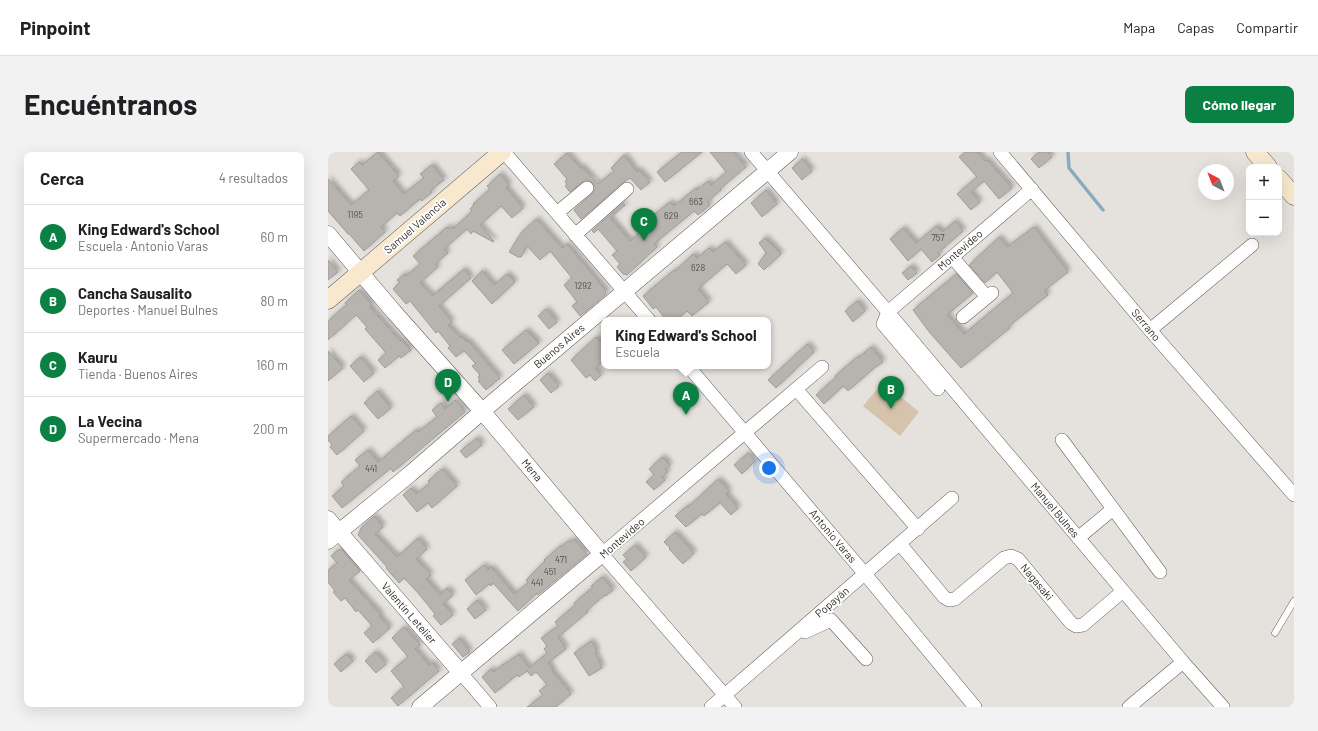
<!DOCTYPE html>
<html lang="es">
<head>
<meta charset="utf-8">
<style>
  :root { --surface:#fff; --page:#f2f2f2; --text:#202124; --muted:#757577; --line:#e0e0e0; --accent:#0b8043 }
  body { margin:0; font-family:Barlow,sans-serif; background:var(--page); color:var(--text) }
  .controls { position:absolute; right:12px; top:12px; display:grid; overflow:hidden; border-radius:8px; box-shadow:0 4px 16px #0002 }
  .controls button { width:36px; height:36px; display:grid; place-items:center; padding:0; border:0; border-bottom:1px solid var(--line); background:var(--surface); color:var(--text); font:20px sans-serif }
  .compass { position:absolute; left:870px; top:12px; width:36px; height:36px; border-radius:50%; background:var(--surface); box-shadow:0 4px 16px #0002; rotate:318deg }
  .you { position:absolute; left:441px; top:316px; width:14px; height:14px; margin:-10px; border:3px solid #fff; border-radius:50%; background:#1a73e8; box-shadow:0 0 0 6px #1a73e833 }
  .badge { display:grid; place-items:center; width:26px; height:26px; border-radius:50%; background:var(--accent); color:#fff; font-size:13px; font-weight:700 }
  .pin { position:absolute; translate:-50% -33px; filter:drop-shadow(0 1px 2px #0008) }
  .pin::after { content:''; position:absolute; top:21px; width:14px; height:12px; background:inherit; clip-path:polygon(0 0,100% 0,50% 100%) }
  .popup { position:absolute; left:273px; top:165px; width:170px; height:52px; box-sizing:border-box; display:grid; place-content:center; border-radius:8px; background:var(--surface); filter:drop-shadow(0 1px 3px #0005); font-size:13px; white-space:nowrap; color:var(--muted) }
  .popup b { font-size:15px; color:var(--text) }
  .popup::after { content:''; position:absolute; left:50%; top:100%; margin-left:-8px; border:8px solid transparent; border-top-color:var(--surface) }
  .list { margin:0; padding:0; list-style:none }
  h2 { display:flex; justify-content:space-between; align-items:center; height:52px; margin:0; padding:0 16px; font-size:17px }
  h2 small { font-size:13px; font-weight:400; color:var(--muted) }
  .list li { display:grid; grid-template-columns:26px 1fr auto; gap:12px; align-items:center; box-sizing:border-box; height:64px; padding:0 16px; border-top:1px solid var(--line) }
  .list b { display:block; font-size:15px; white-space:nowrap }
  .list p { margin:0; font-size:13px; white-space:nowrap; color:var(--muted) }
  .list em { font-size:13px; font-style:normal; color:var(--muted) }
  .map { position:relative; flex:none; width:966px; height:555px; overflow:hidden; border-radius:8px }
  header { display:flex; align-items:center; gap:24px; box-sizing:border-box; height:56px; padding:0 20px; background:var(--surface); border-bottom:1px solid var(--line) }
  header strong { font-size:19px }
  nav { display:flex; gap:22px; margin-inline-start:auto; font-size:14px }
  .intro { display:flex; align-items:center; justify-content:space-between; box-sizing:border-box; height:96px; padding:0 24px }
  h1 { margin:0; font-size:28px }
  .button { padding:10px 18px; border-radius:8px; background:var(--accent); color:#fff; font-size:14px; font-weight:700 }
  main { display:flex; gap:24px; padding:0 24px }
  aside { flex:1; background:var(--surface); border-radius:8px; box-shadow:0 4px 16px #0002 }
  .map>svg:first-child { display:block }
  .green { fill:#d5c4ab }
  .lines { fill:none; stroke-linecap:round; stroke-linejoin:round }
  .stream { stroke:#89abbd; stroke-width:3.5 }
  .building { fill:#b7b4b0; stroke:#a09d99; filter:url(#shadow) }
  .service-casing { stroke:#615e5a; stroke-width:7 }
  .minor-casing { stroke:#615e5a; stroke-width:14 }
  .tertiary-casing { stroke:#615e5a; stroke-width:17 }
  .secondary-casing { stroke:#615e5a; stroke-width:19 }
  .service { stroke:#fff; stroke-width:6 }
  .minor { stroke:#fff; stroke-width:13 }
  .tertiary { stroke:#fff; stroke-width:16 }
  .secondary { stroke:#f7e8ce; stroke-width:18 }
  .labels { text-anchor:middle; stroke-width:4; stroke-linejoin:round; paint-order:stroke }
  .number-label { font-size:9px; fill:#504e4c }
  .street-label { font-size:11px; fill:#2d2c2a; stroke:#fff }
</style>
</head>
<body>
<header>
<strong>Pinpoint</strong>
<nav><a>Mapa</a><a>Capas</a><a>Compartir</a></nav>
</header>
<div class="intro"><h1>Encuéntranos</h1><a class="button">Cómo llegar</a></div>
<main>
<aside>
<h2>Cerca<small>4 resultados</small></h2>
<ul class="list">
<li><span class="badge">A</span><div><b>King Edward's School</b><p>Escuela · Antonio Varas</p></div><em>60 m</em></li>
<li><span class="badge">B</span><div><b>Cancha Sausalito</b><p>Deportes · Manuel Bulnes</p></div><em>80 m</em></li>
<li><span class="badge">C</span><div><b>Kauru</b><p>Tienda · Buenos Aires</p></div><em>160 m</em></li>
<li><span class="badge">D</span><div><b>La Vecina</b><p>Supermercado · Mena</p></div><em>200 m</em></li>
</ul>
</aside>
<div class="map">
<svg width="966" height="555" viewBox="0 0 966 555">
  <defs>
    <filter id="shadow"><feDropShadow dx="3" dy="-3" stdDeviation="2" flood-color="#0004"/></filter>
  </defs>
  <rect width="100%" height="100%" fill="#e5e2de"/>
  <path class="green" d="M555 230 591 260 572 284 535 254Z"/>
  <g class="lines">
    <path class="stream" d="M740 0 741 16 775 58"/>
  </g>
  <path class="building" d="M50 0 71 24 65 29 75 42 96 26 92 22 104 13 116 28 102 39 104 40 94 49 92 47 72 64 69 61 53 75 57 80 36 99 21 82H20L0 59V27L23 53 41 38 23 17 31 10 34 13Z
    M354 0H374L337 30 329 20Z
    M382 0H405L418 15 392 37 393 38 379 50 382 53 370 63 366 59 326 92 329 95 299 123 295 122 289 115 292 112 284 103 289 99 270 77 266 81 264 79 295 51 297 53 282 66 302 89 317 76 314 72 342 50 346 54 368 36 369 38 380 29 383 33 398 20Z
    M637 0H649L657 9 659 8 684 36 671 47 656 29 643 40 652 50 643 58 629 42 649 25 631 5Z
    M711 0H720L724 5 711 16 703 7Z
    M239 1 252 16 254 15 270 32 286 19 283 16 296 3 309 20 311 18 322 30 313 38 302 26 294 31 253 67 246 58 264 42 267 38V34L262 29 258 28 254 30 242 40 237 34 239 32 237 30 239 27 226 12Z
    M474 7 484 19 474 28 464 16Z
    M172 22 181 33 178 36 195 56 184 66 173 54 152 73 166 89 165 90 145 79 143 82 139 77 116 97 120 101 107 112 110 115 92 131 104 144 136 117 143 126 111 154 124 170 120 173 132 186 133 184 139 190 140 189 172 226 158 238 150 229 152 228 150 225 152 223 144 214 148 212 136 199 128 205 120 196 122 194 110 179 108 181 82 149 78 152 65 137 72 130 69 128 76 122 78 124 92 112 85 104 119 75 121 77 124 75 125 77 144 59 142 57 146 53 145 52 162 37 159 34Z
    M438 38 449 52 434 65 423 51Z
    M208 67 234 96 239 92 278 139 277 143 252 164 244 154 249 150 236 133 244 126 222 99 212 108 199 94 193 105H190L181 100 193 81Z
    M627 69 635 79 610 101 612 103 604 110 593 97 580 109 562 87 575 76 588 91 608 74 614 80Z
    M706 75 740 120 716 139 720 143 681 174 682 176 633 216 602 181 585 158 628 122 645 141 619 163 636 182 685 141 669 120 657 131 641 113 671 85 679 95Z
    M437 86 453 102 436 118 430 112 438 101 431 91Z
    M397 90 418 113 408 122 399 112 370 137 381 150 364 164 359 159 348 168H338L328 155 325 157 315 144 346 118 347 119 365 102 369 106 381 96 385 100Z
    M0 108 10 120 0 128Z
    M583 114 589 121 580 128 574 121Z
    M154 119 166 133 179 122 187 130 164 152 144 129Z
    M31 138 44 153 42 155 72 189 73 188 83 198 73 206 71 204 57 216 50 208 58 201 37 177 39 175 28 163 0 188V169L19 152 17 151Z
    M529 149 537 159 525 170 517 159Z
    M218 157 229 170 221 177 210 164Z
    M198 178 211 191 186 212 174 198Z
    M268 185 276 194V208L267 216 273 223 267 229 262 223 258 226 243 208Z
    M479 192 486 200 448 236 440 228Z
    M543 195 555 210 545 217 520 239 515 234 496 252 488 243 508 225 507 224 529 205 530 206Z
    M0 199 15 216 0 229Z
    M32 205 46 221 36 230 22 214Z
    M220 221 231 234 223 241 212 228Z
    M49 239 63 256 50 267 36 251Z
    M196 243 206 255 190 268 180 257Z
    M127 248 137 260 65 320 63 316 14 356 4 344 16 334 13 330 32 314 27 308 40 298 50 310 88 278 90 280 109 265 104 258 113 251 117 257Z
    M23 264 36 279 9 303 2 295 4 293 0 288V284Z
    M149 286 154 293 138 306 132 299Z
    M420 301 427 309 414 322 406 313Z
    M334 305 342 313 337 317 340 320 334 325 337 328 326 338 318 330 326 323 321 317Z
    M114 317 129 334 104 356 100 351 89 360 75 343 83 336 88 342 102 331 100 329Z
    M390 327 401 339 398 342 410 356 403 363 392 351 376 364 374 362 358 375 347 364 359 354 360 355Z
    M46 364 55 375 47 382 69 405 90 386 99 397 88 407 103 423 98 427 112 443 119 436 125 443 115 452 125 463 113 473 105 464 107 462 90 441 76 426 71 431 58 416 59 415 30 383 33 376Z
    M347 380 366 401 355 412 341 397 342 396 336 390Z
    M246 387 259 402 210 443 209 441 190 459 165 431 163 434 161 432 148 443 137 428 156 413 160 418 163 415 186 442 200 431 198 428 217 409 216 408 232 394 233 395 240 389 242 390Z
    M307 393 318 405 303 419 295 410 299 407 295 403Z
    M10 398H14L32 419 21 428 53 463 51 464 62 476 45 491 36 481 44 474 30 458 28 460 17 446 13 449 5 440 7 439 0 430V418L9 411 3 404Z
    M274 425 285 438 278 444 277 443 258 459 260 460 230 485 238 497 220 511 225 518 224 519 243 542 228 555H199L215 543 211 539 219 533 208 520 203 524 199 519 191 525 189 523 167 541 154 525 163 517 166 520 175 512V513L191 502 201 516 219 501 216 497 219 494 213 486 230 474 227 470 247 453 246 451 265 435 263 434Z
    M149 448 158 458 147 467 139 457Z
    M76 475 92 493 87 497 101 513 104 511 111 519 70 554 63 546 76 535 63 519 80 505 64 486Z
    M131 486 142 500 135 505 124 492Z
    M263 489 269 499 267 501 274 516 261 524 246 501Z
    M47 500 58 512 48 521 37 509Z
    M18 502 25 509 13 520 6 512Z"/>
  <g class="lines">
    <g class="service-casing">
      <path id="service" d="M947 481 966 449"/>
    </g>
    <g class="minor-casing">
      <path id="minor" d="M176 0 321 168
        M423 0 560 160 855 510 895 555
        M672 0 822 178 966 343
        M229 61 259 36
        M247 83 299 37
        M624 105 659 145
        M635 165 664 141
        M822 178 924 93
        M360 214 537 422 647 555
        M468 237 590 377
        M610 237 555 172 560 160 704 37
        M734 288 832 420
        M750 386 785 357
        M572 392 616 445 621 448 627 447 676 406 683 404 690 407 743 471 748 474 755 473 795 439
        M476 479 477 480 503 468 538 507
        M133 521 162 555
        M383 555 624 346
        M407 555 274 402 494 215
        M801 555 855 510"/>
    </g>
    <g class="tertiary-casing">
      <path id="tertiary" d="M0 82 66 160 154 259 274 402 92 555
        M0 367 133 521
        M0 389 82 322 165 250 462 0"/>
    </g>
    <g class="secondary-casing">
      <path id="secondary" d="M927 0 940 15
        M951 27 966 44
        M0 148 174 0"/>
    </g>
    <use href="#service" class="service"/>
    <use href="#minor" class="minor"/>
    <use href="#tertiary" class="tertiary"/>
    <use href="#secondary" class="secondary"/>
  </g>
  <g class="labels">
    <g class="number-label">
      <text x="368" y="53">663</text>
      <text x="27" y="66">1195</text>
      <text x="343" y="67">629</text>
      <text x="610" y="89">757</text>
      <text x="370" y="119">628</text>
      <text x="255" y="137">1292</text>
      <text x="43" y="320">441</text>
      <text x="233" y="411">471</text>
      <text x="222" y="423">451</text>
      <text x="209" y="434">441</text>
    </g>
    <g class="street-label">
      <text transform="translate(87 74) rotate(-41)" y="4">Samuel Valencia</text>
      <text transform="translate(632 98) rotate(-41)" y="4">Montevideo</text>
      <text transform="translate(818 173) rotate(50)" y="4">Serrano</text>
      <text transform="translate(231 194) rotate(-40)" y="4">Buenos Aires</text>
      <text transform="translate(204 318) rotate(50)" y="4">Mena</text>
      <text transform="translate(727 358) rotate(50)" y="4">Manuel Bulnes</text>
      <text transform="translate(505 384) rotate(50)" y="4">Antonio Varas</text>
      <text transform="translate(294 386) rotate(-41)" y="4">Montevideo</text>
      <text transform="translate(709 430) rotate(50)" y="4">Nagasaki</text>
      <text transform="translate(504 450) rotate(-41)" y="4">Popayán</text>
      <text transform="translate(81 461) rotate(49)" y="4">Valentín Letelier</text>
    </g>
  </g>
</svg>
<div class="controls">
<button>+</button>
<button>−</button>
</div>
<svg class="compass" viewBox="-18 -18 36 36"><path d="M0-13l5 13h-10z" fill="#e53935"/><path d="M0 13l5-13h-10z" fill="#757577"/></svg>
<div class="you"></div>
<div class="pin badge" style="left:358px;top:263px">A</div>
<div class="popup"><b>King Edward's School</b>Escuela</div>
<div class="pin badge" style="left:563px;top:257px">B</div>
<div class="pin badge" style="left:316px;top:89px">C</div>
<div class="pin badge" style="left:120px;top:250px">D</div>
</div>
</main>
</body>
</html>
